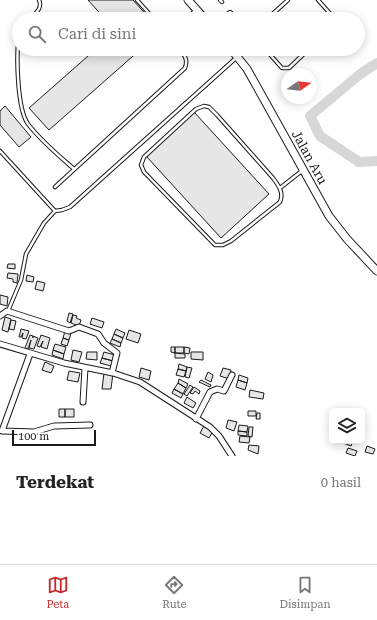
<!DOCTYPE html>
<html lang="id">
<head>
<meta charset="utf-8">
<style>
  :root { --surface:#fff; --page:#f2f2f2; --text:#222; --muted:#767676; --line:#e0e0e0; --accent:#c62828 }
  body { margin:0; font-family:"Roboto Serif",serif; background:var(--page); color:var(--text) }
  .controls { position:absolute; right:12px; bottom:12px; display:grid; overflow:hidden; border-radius:6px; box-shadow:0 2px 10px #0003 }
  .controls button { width:36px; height:36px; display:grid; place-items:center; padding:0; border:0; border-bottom:1px solid var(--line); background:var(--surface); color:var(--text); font:20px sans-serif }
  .compass { position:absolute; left:281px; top:68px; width:36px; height:36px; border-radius:50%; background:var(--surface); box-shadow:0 2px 10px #0003; rotate:76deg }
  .scale { position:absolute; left:12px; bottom:10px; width:84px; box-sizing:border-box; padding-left:4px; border:2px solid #1a1a1a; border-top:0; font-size:11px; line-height:14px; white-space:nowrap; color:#1a1a1a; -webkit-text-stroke:3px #fff; paint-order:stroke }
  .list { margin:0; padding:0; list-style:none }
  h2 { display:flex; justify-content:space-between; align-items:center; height:52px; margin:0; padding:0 16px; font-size:17px }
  h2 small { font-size:13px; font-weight:400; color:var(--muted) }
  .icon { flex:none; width:22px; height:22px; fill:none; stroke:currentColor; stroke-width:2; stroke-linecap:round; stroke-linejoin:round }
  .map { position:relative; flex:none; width:377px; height:456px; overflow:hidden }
  .search { position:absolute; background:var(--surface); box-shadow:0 2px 10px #0003; left:12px; right:12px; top:12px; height:44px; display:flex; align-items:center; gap:10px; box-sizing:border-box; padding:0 14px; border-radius:22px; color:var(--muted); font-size:15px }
  .sheet { height:108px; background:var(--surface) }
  nav { display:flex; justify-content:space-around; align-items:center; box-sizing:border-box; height:56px; border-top:1px solid var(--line); background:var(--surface); font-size:11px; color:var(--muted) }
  nav a { display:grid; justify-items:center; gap:2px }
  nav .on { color:var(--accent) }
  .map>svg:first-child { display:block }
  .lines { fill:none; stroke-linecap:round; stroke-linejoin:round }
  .river { stroke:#d7d7d7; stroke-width:10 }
  .building { fill:#e6e6e6; stroke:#1a1a1a }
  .lane-casing { stroke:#1a1a1a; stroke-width:4.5 }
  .street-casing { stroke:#1a1a1a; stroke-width:7 }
  .secondary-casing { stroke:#1a1a1a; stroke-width:9 }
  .lane { stroke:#fff; stroke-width:2.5 }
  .street { stroke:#fff; stroke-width:5 }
  .secondary { stroke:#fff; stroke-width:7 }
  .labels { text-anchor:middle; stroke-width:3; stroke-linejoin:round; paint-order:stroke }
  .street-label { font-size:13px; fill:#1a1a1a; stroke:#fff }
</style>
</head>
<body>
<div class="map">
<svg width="377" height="456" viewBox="0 0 377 456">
  <rect width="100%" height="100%" fill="#fff"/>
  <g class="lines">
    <path class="river" d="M377 63 359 75 310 116 320 136 359 162 377 161"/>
  </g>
  <path class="building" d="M88 0H133L150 19H105Z
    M96 49H141L49 130 29 108Z
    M5 106 31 137 19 147 0 125V111Z
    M194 112 269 194 221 238 146 156Z
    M8 264H15V269L7 268Z
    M8 273 18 274 17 283 13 282V279L7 278Z
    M27 275 34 277 33 282 26 281Z
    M37 281 45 283 43 291 35 289Z
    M0 295 8 297 7 306 0 304Z
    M69 313 73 314 70 323 67 321Z
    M73 315 77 316 76 318 81 320 79 326 71 323Z
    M5 317 11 319 8 332 2 330Z
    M92 318 104 322 102 328 90 324Z
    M11 320 16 321 14 330 9 329Z
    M21 329 29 331 26 339 22 338 23 333 21 337H19Z
    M116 329 125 333 123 338 114 334Z
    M129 330 141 334 138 343 126 339Z
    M65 331 71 333 69 340 63 338Z
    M114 334 123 338 121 343 112 339Z
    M30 335 33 336V338V336L38 338 34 349 29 348 31 340 28 349 25 348Z
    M41 335 50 338 47 349 41 347 43 341 40 347 37 346Z
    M63 338 69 340 67 346 61 344Z
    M112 339 121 343 120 347 110 343Z
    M55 344 66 347 64 354 53 350Z
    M171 347H175V353L171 352Z
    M175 347H184V353H175Z
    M184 347 190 348 189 354 184 353Z
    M53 350 64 354 63 359 52 355Z
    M73 350 82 352 79 362 71 360Z
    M87 352H97V360L86 359Z
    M104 352 115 355 113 361 102 358Z
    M191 352H203V360L191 359Z
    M175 353 185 354V358H175Z
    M102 358 113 361 111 366 100 363Z
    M45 362 54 366 51 373 42 370Z
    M179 364 187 367 186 371 178 369Z
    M187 367 192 368 189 378 185 377Z
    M141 368 151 371 149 380 139 377Z
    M223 368 231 370 229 379 220 376Z
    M178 369 186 371 184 377 176 375Z
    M69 371 80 373 78 382 67 380Z
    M208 372 213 375 211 382 205 379Z
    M104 373H113L111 389H102Z
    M239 375 248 378 247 383 238 380Z
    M179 379 188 384 186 388 178 383Z
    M201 380 211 385 210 387 199 382Z
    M238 380 247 383 245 390 236 387Z
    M178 383 186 388 183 394 174 389Z
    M190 385 193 387 187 396 184 394Z
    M194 387 200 391 199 394 195 391 193 394 190 393Z
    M174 389 183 394 181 398 172 393Z
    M250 390 264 393 263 399 249 397Z
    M187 397 196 403 193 408 184 403Z
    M59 409H65V417H59Z
    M65 409H74V417H65Z
    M248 411H256V416H248Z
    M257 413H260V419H256Z
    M228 420 237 422 234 431 226 428Z
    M239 425 248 426 247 432 238 431Z
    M204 426 213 431 209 438 200 433Z
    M249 427H253L252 437 248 436Z
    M238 431 247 432V436L238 435Z
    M240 436 250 437 249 443 239 442Z
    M344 441H353L351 446 343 443Z
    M249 445 259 446 258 454 248 450Z
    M367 446 375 449 373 454 365 452Z
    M348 448 357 451 355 456 346 453Z"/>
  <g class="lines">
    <g class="lane-casing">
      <path id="lane" d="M137 0 154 19
        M220 0 222 2
        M318 0 335 19
        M30 19C35 14 43 8 39 0
        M186 19 196 10
        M220 19 230 12 238 19
        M267 19 288 0
        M19 36C16 55 17 109 28 124 41 141 58 155 74 169
        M265 49 282 68H289L309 49
        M204 106 209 107 217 115 273 178C279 186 284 193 280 202L231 241 223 245H215L144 172 141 165 144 157 196 109Z
        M0 151 55 211 62 210 70 207 236 58
        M55 187 185 68C188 60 185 56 180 49
        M280 188 303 170
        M8 311 21 280 26 254 44 223 55 211"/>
    </g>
    <g class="street-casing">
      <path id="street" d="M0 316 7 311 69 331 79 327 98 334 104 343 117 353 112 373
        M0 344 64 363 113 373 140 382 210 427 219 436 232 456
        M30 354 2 431 34 432 54 426 90 425
        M83 402 85 368
        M196 419 210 392 217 389 224 391 232 375"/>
    </g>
    <g class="secondary-casing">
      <path id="secondary" d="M188 0 205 19
        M231 49 247 69 329 216 347 239 377 271"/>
    </g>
    <use href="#lane" class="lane"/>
    <use href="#street" class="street"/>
    <use href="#secondary" class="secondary"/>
  </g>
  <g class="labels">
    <g class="street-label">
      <text transform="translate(310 157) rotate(61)" y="5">Jalan Aru</text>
    </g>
  </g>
</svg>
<div class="controls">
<button><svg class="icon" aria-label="layers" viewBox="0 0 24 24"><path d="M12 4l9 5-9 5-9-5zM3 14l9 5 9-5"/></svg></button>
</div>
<svg class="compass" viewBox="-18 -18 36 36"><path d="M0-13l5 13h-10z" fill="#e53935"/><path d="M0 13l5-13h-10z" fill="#767676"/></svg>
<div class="scale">100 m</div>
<div class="search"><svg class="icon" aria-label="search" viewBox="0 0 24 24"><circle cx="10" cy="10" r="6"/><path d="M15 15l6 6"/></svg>Cari di sini</div>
</div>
<section class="sheet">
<h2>Terdekat<small>0 hasil</small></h2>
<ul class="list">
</ul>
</section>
<nav>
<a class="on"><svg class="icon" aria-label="map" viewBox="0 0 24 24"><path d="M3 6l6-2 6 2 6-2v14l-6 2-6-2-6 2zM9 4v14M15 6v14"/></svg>Peta</a>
<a><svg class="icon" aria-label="directions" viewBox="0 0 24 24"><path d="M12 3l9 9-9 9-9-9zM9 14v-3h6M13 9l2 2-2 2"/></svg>Rute</a>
<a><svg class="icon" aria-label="saved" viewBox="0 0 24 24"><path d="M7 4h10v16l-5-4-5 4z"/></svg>Disimpan</a>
</nav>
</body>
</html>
